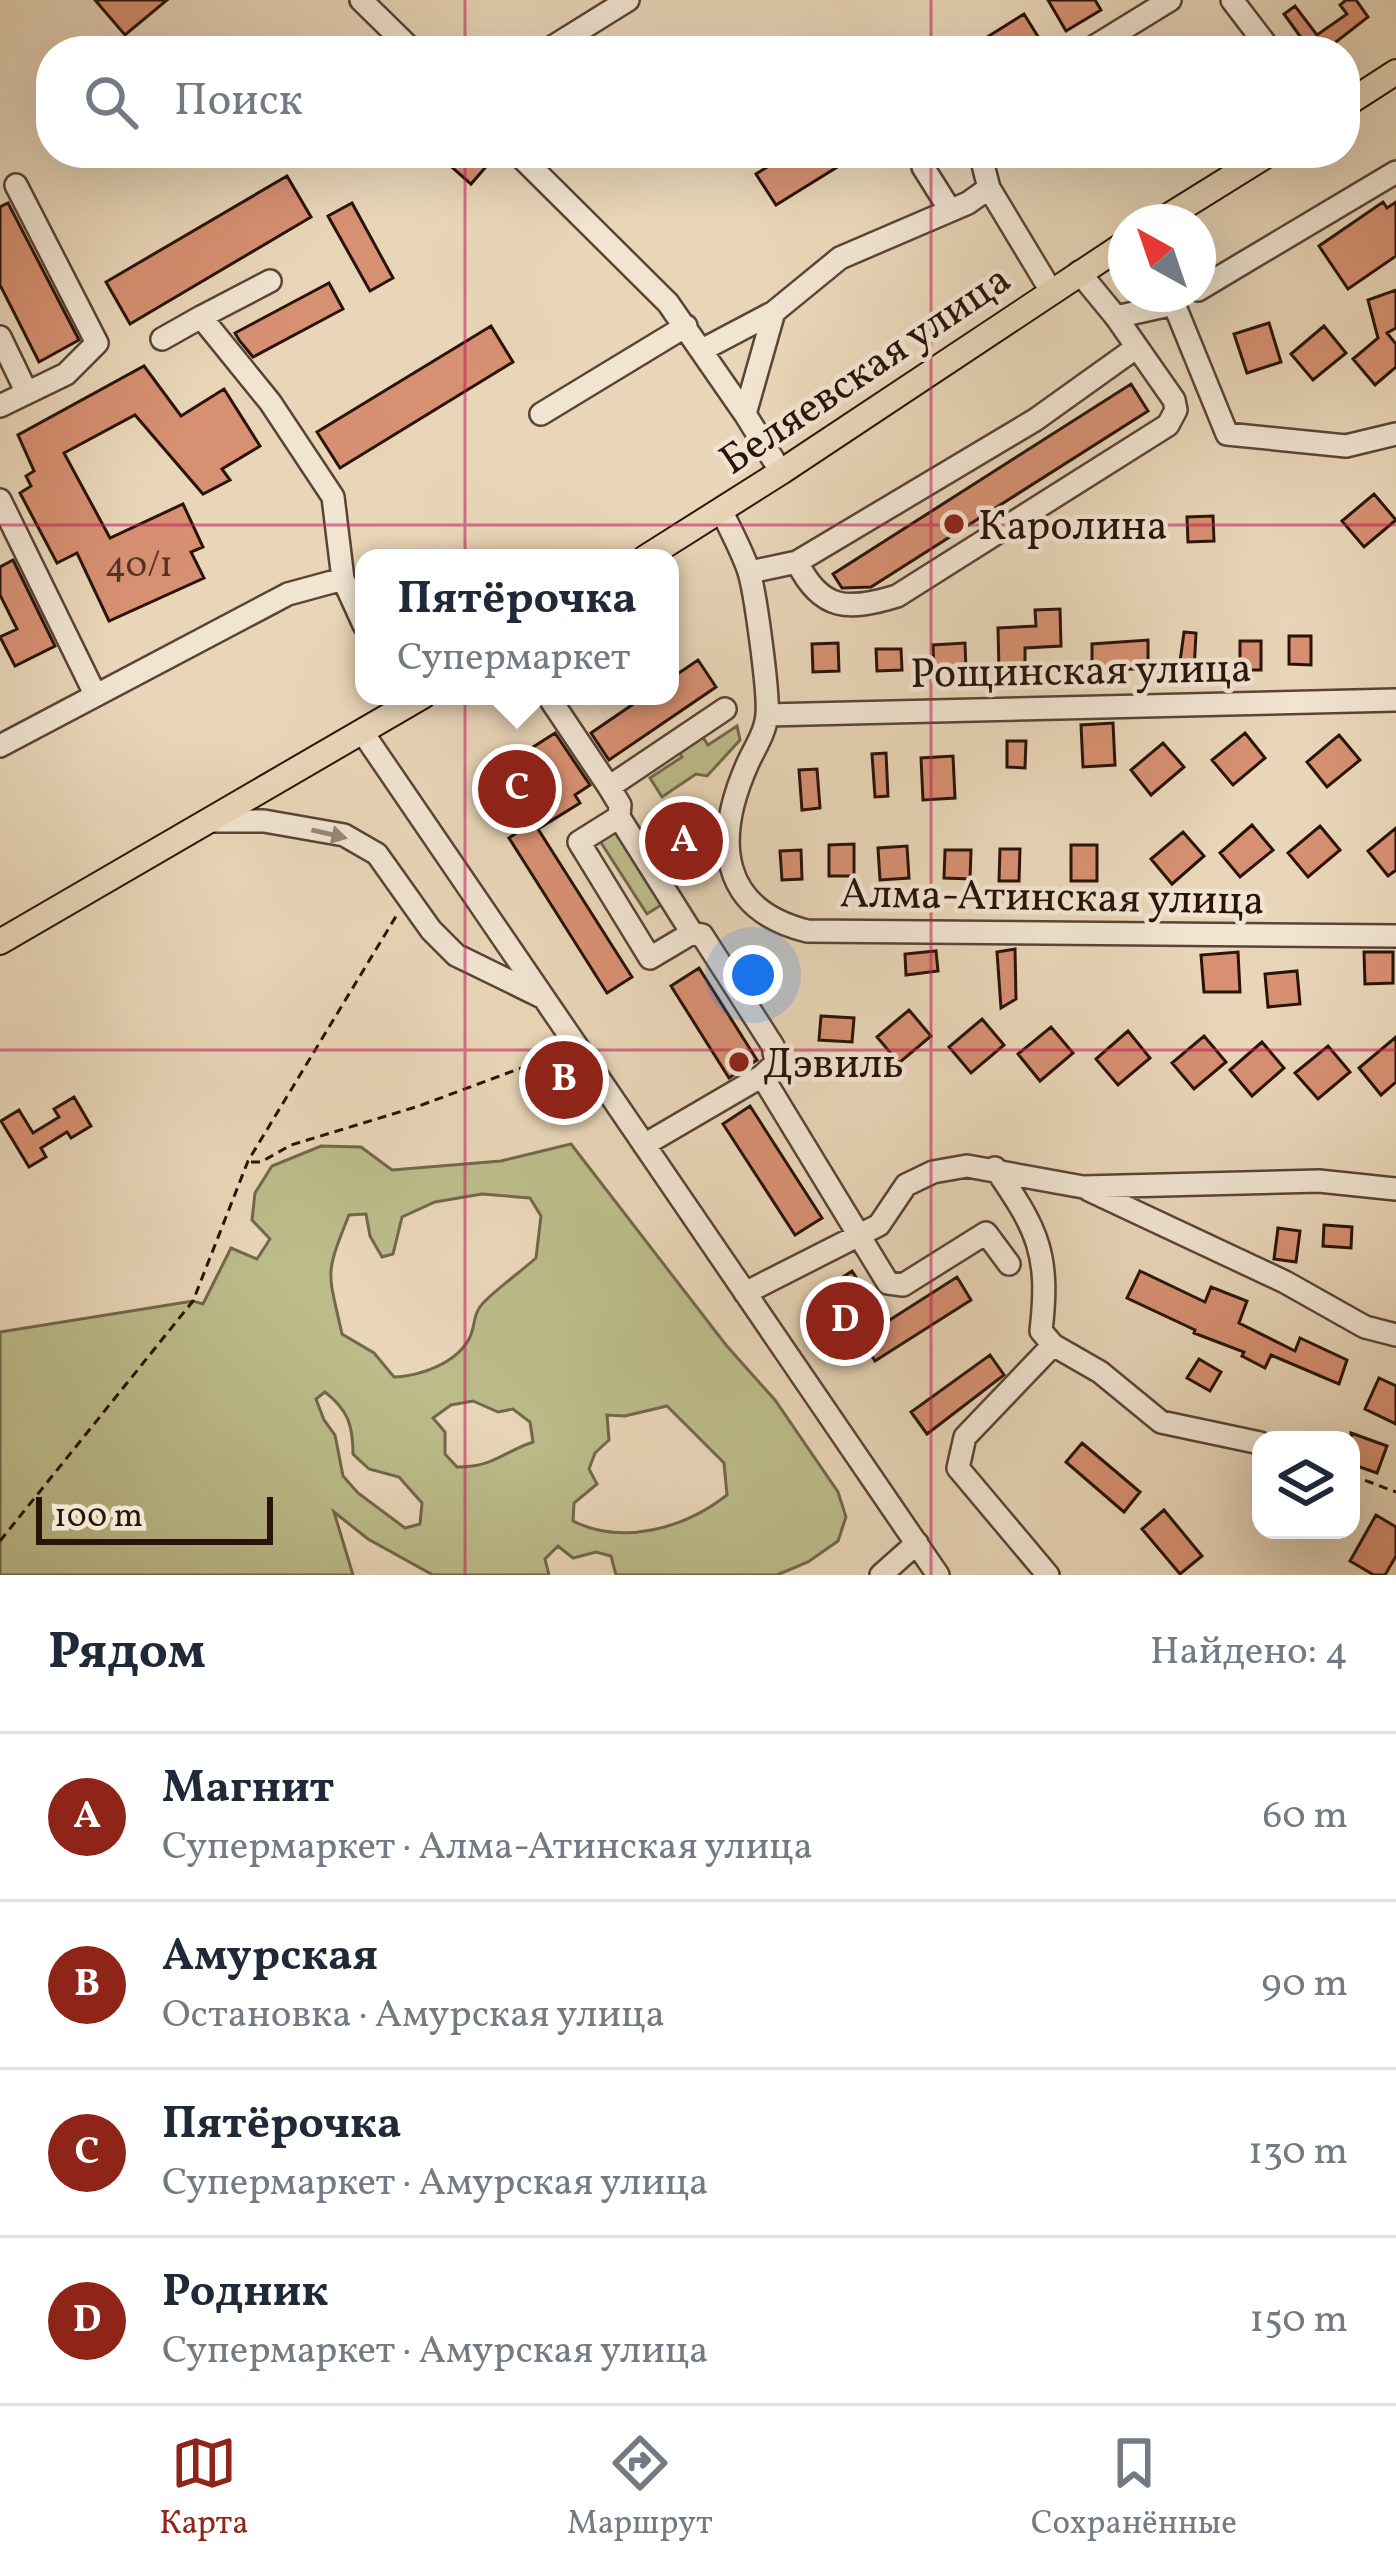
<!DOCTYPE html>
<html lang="ru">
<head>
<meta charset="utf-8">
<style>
  :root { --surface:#fff; --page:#f2f2f3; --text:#1f2937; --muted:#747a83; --line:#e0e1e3; --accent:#8f2418 }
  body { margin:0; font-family:Vollkorn,serif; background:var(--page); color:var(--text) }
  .controls { position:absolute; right:36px; bottom:36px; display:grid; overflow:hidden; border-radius:24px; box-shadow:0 12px 48px #0002 }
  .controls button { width:108px; height:108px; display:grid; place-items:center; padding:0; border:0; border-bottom:3px solid var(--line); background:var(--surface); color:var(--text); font:60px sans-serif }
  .compass { position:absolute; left:1108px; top:204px; width:108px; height:108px; border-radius:50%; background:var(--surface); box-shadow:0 12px 48px #0002; rotate:320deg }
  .scale { position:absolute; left:36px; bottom:30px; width:237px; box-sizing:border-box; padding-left:12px; border:6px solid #29130a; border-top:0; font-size:33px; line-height:42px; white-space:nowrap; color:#29130a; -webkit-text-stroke:9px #f1e4d1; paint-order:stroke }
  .you { position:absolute; left:753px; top:975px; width:42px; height:42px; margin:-30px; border:9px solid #fff; border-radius:50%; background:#1a73e8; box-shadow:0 0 0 18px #1a73e833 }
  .badge { display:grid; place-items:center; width:78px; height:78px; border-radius:50%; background:var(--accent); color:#fff; font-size:39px; font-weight:700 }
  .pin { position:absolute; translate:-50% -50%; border:6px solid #fff; box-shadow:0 3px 12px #0006 }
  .popup { position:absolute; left:355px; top:549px; width:324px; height:156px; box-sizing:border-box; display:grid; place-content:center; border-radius:24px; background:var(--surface); filter:drop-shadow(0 3px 9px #0005); font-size:39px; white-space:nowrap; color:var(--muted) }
  .popup b { font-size:45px; color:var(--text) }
  .popup::after { content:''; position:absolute; left:50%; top:100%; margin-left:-24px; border:24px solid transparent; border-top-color:var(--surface) }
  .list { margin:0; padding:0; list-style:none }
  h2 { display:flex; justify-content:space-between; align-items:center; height:156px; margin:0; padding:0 48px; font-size:51px }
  h2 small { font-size:39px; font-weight:400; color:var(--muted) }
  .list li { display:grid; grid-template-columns:78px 1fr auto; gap:36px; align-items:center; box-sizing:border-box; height:168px; padding:0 48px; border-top:3px solid var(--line) }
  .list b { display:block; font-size:45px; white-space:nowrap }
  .list p { margin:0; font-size:39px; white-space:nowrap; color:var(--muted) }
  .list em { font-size:39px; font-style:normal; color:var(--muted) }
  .icon { flex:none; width:66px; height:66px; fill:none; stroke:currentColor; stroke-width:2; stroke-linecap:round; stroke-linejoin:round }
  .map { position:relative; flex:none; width:1396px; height:1575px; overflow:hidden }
  .search { position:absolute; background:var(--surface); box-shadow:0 12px 48px #0002; left:36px; right:36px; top:36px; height:132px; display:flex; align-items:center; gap:30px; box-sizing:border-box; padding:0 42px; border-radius:48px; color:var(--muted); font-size:45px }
  .sheet { height:828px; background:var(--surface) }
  nav { display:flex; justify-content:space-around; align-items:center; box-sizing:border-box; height:168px; border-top:3px solid var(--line); background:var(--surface); font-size:33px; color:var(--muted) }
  nav a { display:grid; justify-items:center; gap:6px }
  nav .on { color:var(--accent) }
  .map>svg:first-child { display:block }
  .green { fill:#bcbc8a; stroke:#72684a; stroke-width:3; fill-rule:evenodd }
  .building { fill:#d79072; stroke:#29130a; stroke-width:3 }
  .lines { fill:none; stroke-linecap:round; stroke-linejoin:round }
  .minor-casing { stroke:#594436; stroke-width:26 }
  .major-casing { stroke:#29130a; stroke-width:28 }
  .path { stroke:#29130a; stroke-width:3; stroke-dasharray:9 6; stroke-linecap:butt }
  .minor { stroke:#f1e4d1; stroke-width:21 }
  .major { stroke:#e9d6b8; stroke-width:24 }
  .oneway { fill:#978677 }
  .grid { fill:none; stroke:#c2185b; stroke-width:3; stroke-opacity:0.55 }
  .poi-dot { fill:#8f2418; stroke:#f1e4d1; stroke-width:4.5 }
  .labels { text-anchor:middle; stroke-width:9; stroke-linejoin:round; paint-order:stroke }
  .number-label { font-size:36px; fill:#543224 }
  .street-label { font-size:42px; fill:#29130a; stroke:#f1e4d1 }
  .poi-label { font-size:42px; fill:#29130a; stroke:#f1e4d1; text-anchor:start }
</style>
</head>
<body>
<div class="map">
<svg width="1396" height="1575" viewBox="0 0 1396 1575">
  <rect width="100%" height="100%" fill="#e9d6b8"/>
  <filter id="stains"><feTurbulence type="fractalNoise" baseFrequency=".00167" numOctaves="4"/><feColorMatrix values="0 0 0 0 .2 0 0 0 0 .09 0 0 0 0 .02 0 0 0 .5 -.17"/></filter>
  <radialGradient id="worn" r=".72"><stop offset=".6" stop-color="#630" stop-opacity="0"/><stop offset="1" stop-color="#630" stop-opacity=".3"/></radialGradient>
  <path class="green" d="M737 726 740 740 707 776 696 774 662 797 650 778 682 757 677 748 700 733 708 745Z
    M617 825 675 913 669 917 661 905 647 914 598 838Z
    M571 1144 726 1345 775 1400 838 1492 846 1517 838 1541 808 1562 777 1575H616L611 1556 596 1552 573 1558 558 1546 545 1559 549 1575H433L368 1539 334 1512 353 1575H0V1332L193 1301 203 1304 231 1248 257 1259 270 1239 252 1220 255 1193 272 1166 321 1146 361 1147 392 1170 501 1161ZM482 1194 530 1198 541 1216 536 1258C519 1273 499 1287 483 1303 472 1315 476 1326 469 1339 456 1363 421 1376 394 1377L374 1353 342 1334C328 1270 324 1277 349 1215L366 1214 370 1236 382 1257 393 1254 402 1217 435 1202ZM325 1392C348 1410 353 1425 353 1454L369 1469 399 1477 422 1503 420 1524 405 1528 358 1493 343 1476 335 1435 324 1420 316 1399ZM473 1401 498 1412 513 1409 530 1422 533 1442C501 1453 494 1467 457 1467L445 1454V1432L433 1418 451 1405ZM667 1406 724 1463 727 1495C685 1528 623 1546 573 1521L574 1503 597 1484 589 1469 595 1453 609 1440 607 1415 625 1416Z"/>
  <path class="building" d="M95 0H167L125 35Z
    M1048 0H1095L1101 10 1066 31Z
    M1346 0H1356L1368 17 1327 49 1300 47 1305 43 1284 14 1295 6 1317 35 1347 14 1340 5Z
    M1024 14 1042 43 1029 51H965Z
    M436 153H482L491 161 471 184Z
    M790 153H860L776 205 756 174Z
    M287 176 311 217 130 324 106 282Z
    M1383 202 1387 208 1396 202V256L1348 289 1319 246Z
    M8 203 79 340 39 362 0 285V207Z
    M352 203 393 278 370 291 328 216Z
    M329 283 343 309 253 357 239 340 235 333Z
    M1396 290V328L1387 333 1396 344V367L1375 385 1353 359 1378 338 1368 300Z
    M1269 323 1281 362 1247 373 1234 334Z
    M491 326 513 362 340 468 317 432Z
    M1324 326 1346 353 1313 380 1291 354Z
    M144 366 181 416 224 389 260 446 222 469 230 480 203 494 135 415 64 453 110 538 183 504 203 547 191 552 204 578 109 621 77 553 57 563 20 493 31 486 26 476 34 471 18 435Z
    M1131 384 1148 411 871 587 842 588 833 574Z
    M1374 494 1396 520 1364 547 1342 521Z
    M1213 516 1214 541 1188 542 1187 517Z
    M13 560 55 646 15 666 0 637 17 629 0 595V567Z
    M1060 609 1061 646 1025 648V668L999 670 998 628 1036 626 1035 610Z
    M1184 632 1196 633 1194 671 1179 669Z
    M1289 636H1311V665L1289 664Z
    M1148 640V669H1092V644Z
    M1240 641H1261V670H1240Z
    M838 643 839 671 813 672 812 644Z
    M965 643 966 670 934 671 933 645Z
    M876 649H901L902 670 877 671Z
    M698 660 716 687 609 760 591 733 645 696H670V679Z
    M1113 723 1115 765 1083 767 1081 725Z
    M555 733 590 785 575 795 580 803 538 829 632 977 607 993 509 838 521 830 491 774Z
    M1245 733 1265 758 1233 785 1212 760Z
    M1339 735 1360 760 1327 787 1307 762Z
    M1007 741H1026L1025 768 1007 767Z
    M1163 743 1184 767 1151 795 1131 770Z
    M886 753 888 796 875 797 872 754Z
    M953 756 955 798 923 800 921 758Z
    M817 769 820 808 802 810 799 770Z
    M682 809 712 857 686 874 656 826Z
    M1252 825 1273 850 1240 877 1220 853Z
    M1320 826 1340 850 1308 877 1288 853Z
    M1396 828V870L1388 876 1368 851Z
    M1183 832 1204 856 1172 884 1151 859Z
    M854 844V876H829V845Z
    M1071 845H1097V881H1071Z
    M907 846 909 878 880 880 878 848Z
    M1000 849H1020L1019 881H999Z
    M801 850 802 879 782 880 780 851Z
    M945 850H971L970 879 944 878Z
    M1015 949 1016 999 1001 1008 997 952Z
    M936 951 938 971 906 975 905 954Z
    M1238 952 1240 992H1204L1201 955Z
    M1364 952H1393V983L1365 984Z
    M699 968 757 1060 729 1078 671 986Z
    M1297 971 1300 1004 1268 1007 1265 974Z
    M909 1010 931 1036 899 1063 877 1037Z
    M821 1016 854 1018 852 1042 819 1040Z
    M982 1019 1004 1045 971 1073 949 1047Z
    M1051 1027 1073 1053 1040 1081 1018 1054Z
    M1128 1031 1150 1058 1118 1085 1096 1059Z
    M1204 1036 1226 1062 1194 1089 1172 1063Z
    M1396 1037V1082L1381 1095 1359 1068Z
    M1262 1042 1284 1068 1252 1096 1230 1070Z
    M1328 1046 1350 1072 1318 1099 1295 1073Z
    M74 1097 91 1126 71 1138 67 1132 41 1148 46 1157 29 1167 1 1121 19 1110 33 1133 59 1117 54 1109Z
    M750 1106 822 1218 795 1235 723 1124Z
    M1324 1225 1352 1227 1351 1248 1323 1246Z
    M1278 1228 1300 1231 1296 1262 1274 1259Z
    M852 1271 885 1323 957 1277 971 1300 875 1361 828 1287Z
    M1140 1271 1205 1302 1211 1287 1247 1301 1239 1323 1295 1351 1300 1338 1347 1360 1339 1384 1271 1355 1265 1368 1242 1356 1244 1352 1194 1333 1195 1330 1127 1298Z
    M990 1355 1004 1375 927 1434 911 1412Z
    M1199 1359 1221 1372 1210 1391 1187 1378Z
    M1379 1378 1396 1386V1424L1365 1409Z
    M1351 1433 1387 1446 1377 1473 1351 1464Z
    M1082 1443 1140 1492 1124 1512 1066 1462Z
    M1164 1510 1202 1556 1180 1574 1142 1529Z
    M1376 1515 1396 1527V1556L1385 1575H1374L1350 1561Z"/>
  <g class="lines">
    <g class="minor-casing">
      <path id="minor" d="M361 0 413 51
        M1232 0 1271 51
        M546 51 628 0
        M1087 51 1170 0
        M517 153 668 303 745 414
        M980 153 989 188 1051 291
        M923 167 950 210
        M1079 272 1116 317 1174 304 1227 434 1346 446 1396 434
        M270 281 201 317 270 402 333 497 343 579 364 625
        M1198 290 1396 172
        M0 337 27 393
        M162 339 201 317
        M702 350 774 312
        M0 406 66 374 97 343 16 185
        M541 414 686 326
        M781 472 745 414 774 312 840 258 968 203 989 188
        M0 500 95 694
        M721 510C730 529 741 549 748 569 755 588 769 693 767 714 766 732 754 749 747 765 714 840 719 909 807 931L1396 936
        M797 562C821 611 848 611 897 596L1168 425 1176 410 1174 400 1116 317
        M750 572 797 562 1035 420 1137 347
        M548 696 609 787 725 709
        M767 715 1396 700
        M363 733 938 1575
        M0 746 288 594 343 579
        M609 787 620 805 619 817 579 842 650 958 692 933 702 935 773 1046 776 1063 762 1076 644 1145
        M619 817 692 933
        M214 821H264L344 835 377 854 431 930 456 955 544 998
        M762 1076 888 1283 903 1285 986 1233 1009 1264
        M995 1168C1038 1230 1050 1254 1041 1331L1053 1345
        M1089 1190 1285 1282 1365 1327 1396 1335
        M745 1293 879 1225 906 1185 933 1172 967 1166 1083 1187 1319 1181 1396 1189
        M881 1575 917 1543
        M1048 1575 958 1468 965 1437 1053 1345 1100 1372 1161 1422 1260 1443"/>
    </g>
    <g class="major-casing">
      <path id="major" d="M1345 105 1396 72
        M1159 222 1270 153
        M645 558 781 472 1126 243
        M0 942 423 696"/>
    </g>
    <path class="path" d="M251 1162H261L291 1145 419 1106 548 1058
      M1351 1475 1396 1492
      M0 1541 193 1301 248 1161 398 913"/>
    <use href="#minor" class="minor"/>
    <use href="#major" class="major"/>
  </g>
  <defs><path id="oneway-solid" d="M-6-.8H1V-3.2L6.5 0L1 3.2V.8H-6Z" transform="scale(3)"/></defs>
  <use class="oneway" href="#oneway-solid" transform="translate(329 834) rotate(13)"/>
  <path class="grid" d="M465 0V51M931 0V51M465 153V1575M931 153V1575M0 525H1396M0 1050H1396"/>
  <g class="poi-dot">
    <circle cx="954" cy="524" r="12"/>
    <circle cx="739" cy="1062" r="12"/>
  </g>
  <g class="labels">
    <g class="number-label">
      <text x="139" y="576">40/1</text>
    </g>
    <g class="street-label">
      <text transform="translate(864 368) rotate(-34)" y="15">Беляевская улица</text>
      <text transform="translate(1081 669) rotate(-1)" y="15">Рощинская улица</text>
      <text transform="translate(1052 895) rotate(1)" y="15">Алма-Атинская улица</text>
    </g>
    <g class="poi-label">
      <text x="978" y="539">Каролина</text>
      <text x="763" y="1077">Дэвиль</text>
    </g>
  </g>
  <rect width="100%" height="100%" filter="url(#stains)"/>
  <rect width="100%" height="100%" fill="url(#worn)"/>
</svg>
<div class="controls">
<button><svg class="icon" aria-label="layers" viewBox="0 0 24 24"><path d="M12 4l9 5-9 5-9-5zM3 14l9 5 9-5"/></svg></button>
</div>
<svg class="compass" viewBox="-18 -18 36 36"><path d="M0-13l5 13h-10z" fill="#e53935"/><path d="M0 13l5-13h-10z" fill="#747a83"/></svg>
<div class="scale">100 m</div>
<div class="you"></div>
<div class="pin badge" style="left:684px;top:841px">A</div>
<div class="pin badge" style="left:564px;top:1080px">B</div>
<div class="pin badge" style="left:517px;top:789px">C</div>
<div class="popup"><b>Пятёрочка</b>Супермаркет</div>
<div class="pin badge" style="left:845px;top:1321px">D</div>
<div class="search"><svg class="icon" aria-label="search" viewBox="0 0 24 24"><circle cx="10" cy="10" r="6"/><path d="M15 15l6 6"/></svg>Поиск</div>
</div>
<section class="sheet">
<h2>Рядом<small>Найдено: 4</small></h2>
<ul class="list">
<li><span class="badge">A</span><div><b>Магнит</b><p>Супермаркет · Алма-Атинская улица</p></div><em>60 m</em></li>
<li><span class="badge">B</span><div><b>Амурская</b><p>Остановка · Амурская улица</p></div><em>90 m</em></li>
<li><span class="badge">C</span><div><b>Пятёрочка</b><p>Супермаркет · Амурская улица</p></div><em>130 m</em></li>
<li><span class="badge">D</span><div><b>Родник</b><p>Супермаркет · Амурская улица</p></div><em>150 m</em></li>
</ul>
</section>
<nav>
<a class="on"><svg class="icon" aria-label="map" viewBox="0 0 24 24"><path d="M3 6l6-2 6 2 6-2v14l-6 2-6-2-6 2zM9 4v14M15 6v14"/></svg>Карта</a>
<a><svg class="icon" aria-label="directions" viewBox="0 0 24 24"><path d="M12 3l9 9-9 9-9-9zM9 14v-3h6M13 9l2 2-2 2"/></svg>Маршрут</a>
<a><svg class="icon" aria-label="saved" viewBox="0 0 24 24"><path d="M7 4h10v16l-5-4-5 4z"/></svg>Сохранённые</a>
</nav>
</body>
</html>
